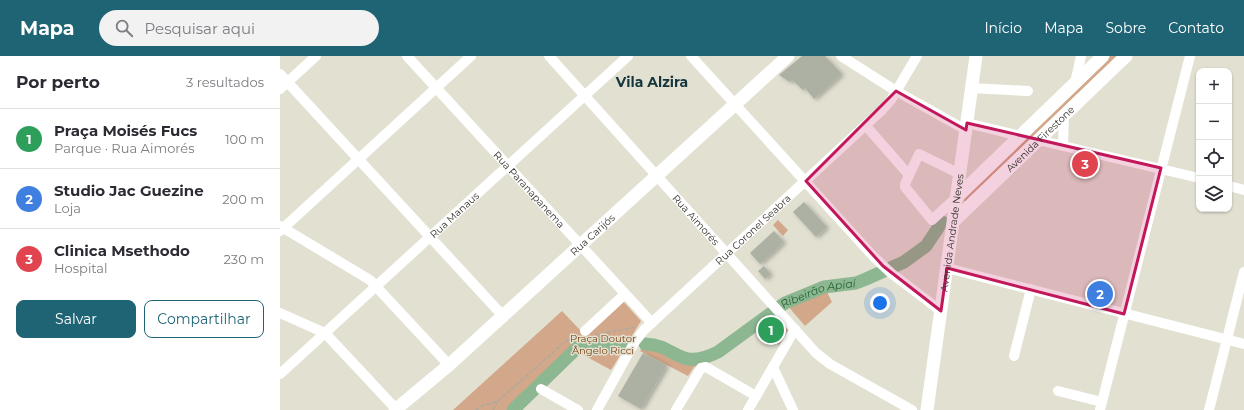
<!DOCTYPE html>
<html lang="pt">
<head>
<meta charset="utf-8">
<style>
  :root { --surface:#fff; --page:#f2f2f3; --text:#2b2b33; --muted:#7c7c81; --line:#e1e1e2; --accent:#1f6475 }
  body { margin:0; font-family:Montserrat,sans-serif; background:var(--page); color:var(--text) }
  .controls { position:absolute; right:12px; top:12px; display:grid; overflow:hidden; border-radius:8px; box-shadow:0 1px 3px #0004 }
  .controls button { width:36px; height:36px; display:grid; place-items:center; padding:0; border:0; border-bottom:1px solid var(--line); background:var(--surface); color:var(--text); font:20px sans-serif }
  .you { position:absolute; left:600px; top:247px; width:14px; height:14px; margin:-10px; border:3px solid #fff; border-radius:50%; background:#1a73e8; box-shadow:0 0 0 6px #1a73e833 }
  .badge { display:grid; place-items:center; width:26px; height:26px; border-radius:50%; background:var(--accent); color:#fff; font-size:13px; font-weight:700 }
  .pin { position:absolute; translate:-50% -50%; border:2px solid #fff; box-shadow:0 1px 4px #0006 }
  .list { margin:0; padding:0; list-style:none }
  h2 { display:flex; justify-content:space-between; align-items:center; height:52px; margin:0; padding:0 16px; font-size:17px }
  h2 small { font-size:13px; font-weight:400; color:var(--muted) }
  .list li { display:grid; grid-template-columns:26px 1fr auto; gap:12px; align-items:center; box-sizing:border-box; height:60px; padding:0 16px; border-top:1px solid var(--line) }
  .list b { display:block; font-size:15px; white-space:nowrap }
  .list p { margin:0; font-size:13px; white-space:nowrap; color:var(--muted) }
  .list em { font-size:13px; font-style:normal; color:var(--muted) }
  .actions { display:flex; gap:8px; padding:12px 16px }
  .actions a { flex:1; padding:9px 0; border:1px solid var(--accent); border-radius:8px; text-align:center; font-size:14px; color:var(--accent) }
  .actions .main { background:var(--accent); color:#fff }
  .icon { flex:none; width:22px; height:22px; fill:none; stroke:currentColor; stroke-width:2; stroke-linecap:round; stroke-linejoin:round }
  .map { position:relative; flex:none; width:964px; height:354px; overflow:hidden }
  header { display:flex; align-items:center; gap:24px; box-sizing:border-box; height:56px; padding:0 20px; background:var(--accent); color:#fff }
  header strong { font-size:19px }
  nav { display:flex; gap:22px; margin-inline-start:auto; font-size:14px }
  .search { width:280px; height:36px; background:var(--page); display:flex; align-items:center; gap:10px; box-sizing:border-box; padding:0 14px; border-radius:22px; color:var(--muted); font-size:15px }
  main { display:flex }
  aside { flex:1; background:var(--surface) }
  .map>svg:first-child { display:block }
  .green { fill:#d3a789 }
  .lines { fill:none; stroke-linecap:round; stroke-linejoin:round }
  .river { stroke:#8cb791; stroke-width:13 }
  .building { fill:#acb1a3; filter:url(#shadow) }
  .path { stroke:#abaa9e; stroke-width:1.5; stroke-dasharray:4 2; stroke-linecap:butt }
  .minor { stroke:#fff; stroke-width:10 }
  .major { stroke:#fff; stroke-width:13 }
  .marked { fill:#c2185b; fill-opacity:0.2; stroke:#c2185b; stroke-width:3; stroke-linejoin:round }
  .labels { text-anchor:middle; stroke-width:3; stroke-linejoin:round; paint-order:stroke }
  .street-label { font-size:10px; fill:#34332d; stroke:#e2e0d1 }
  .park-label { font-size:10px; fill:#7d420e; stroke:#e2e0d1 }
  .water-label { font-size:11px; font-style:italic; fill:#266533; stroke:#e2e0d1 }
  .district-label { font-size:14px; font-weight:bold; fill:#15353d; stroke:#e2e0d1 }
</style>
</head>
<body>
<header>
<strong>Mapa</strong>
<div class="search"><svg class="icon" aria-label="search" viewBox="0 0 24 24"><circle cx="10" cy="10" r="6"/><path d="M15 15l6 6"/></svg>Pesquisar aqui</div>
<nav><a>Início</a><a>Mapa</a><a>Sobre</a><a>Contato</a></nav>
</header>
<main>
<aside>
<h2>Por perto<small>3 resultados</small></h2>
<ul class="list">
<li><span class="badge" style="background:#2e9e5b">1</span><div><b>Praça Moisés Fucs</b><p>Parque · Rua Aimorés</p></div><em>100 m</em></li>
<li><span class="badge" style="background:#3f7fe0">2</span><div><b>Studio Jac Guezine</b><p>Loja</p></div><em>200 m</em></li>
<li><span class="badge" style="background:#e0444e">3</span><div><b>Clinica Msethodo</b><p>Hospital</p></div><em>230 m</em></li>
</ul>
<div class="actions"><a class="main">Salvar</a><a>Compartilhar</a></div>
</aside>
<div class="map">
<svg width="964" height="354" viewBox="0 0 964 354">
  <defs>
    <filter id="shadow"><feDropShadow dx="2.5" dy="1.5" stdDeviation="2" flood-color="#0004"/></filter>
  </defs>
  <rect width="100%" height="100%" fill="#e2e0d1"/>
  <path class="green" d="M830 0H837L686 145H684V142Z
    M498 164 508 174 503 180 493 169Z
    M545 232 552 246 525 270 507 249Z
    M342 244 361 265 331 314 296 295 301 289 297 288 229 354H173L282 255 300 274 305 278Z
    M493 257 508 274 499 289 473 273Z
    M367 284 401 303 429 306 414 311 408 320 360 295Z"/>
  <g class="lines">
    <g class="river">
      <path id="s1" d="M365 288C398 289 397 316 438 296L505 247 544 231 576 227 586 223 624 206 646 190 662 166"/>
      <path d="M233 354 298 291 307 289H343"/>
    </g>
  </g>
  <path class="building" d="M522 0H545L562 18 534 43 525 32 523 34 512 24 510 26 499 19Z
    M524 146 547 171 536 181 513 156Z
    M494 175 504 186 480 208 470 197Z
    M484 210 491 218 485 223 478 215Z
    M363 297 387 309 361 353 338 340Z"/>
  <g class="lines">
    <path class="path" d="M315 279 356 271
      M196 354 202 350 218 345 286 285 299 282
      M213 354 218 345"/>
    <g class="minor">
      <path id="s2" d="M127 0 372 267"/>
      <path id="s3" d="M269 0 536 297 550 308 632 354"/>
      <path d="M411 0 594 201 611 217 661 255"/>
      <path d="M561 0 616 35 686 74"/>
      <path d="M0 18 223 260"/>
      <path d="M795 27 801 0"/>
      <path d="M691 32 748 35"/>
      <path d="M0 33 36 0"/>
      <path d="M687 67 740 80"/>
      <path d="M586 70 629 119"/>
      <path d="M758 84 919 122"/>
      <path d="M783 90 784 59"/>
      <path d="M949 130 964 134"/>
      <path d="M677 141 652 164 625 131V128L639 98 680 118"/>
      <path d="M0 170 90 224 169 309"/>
      <path d="M0 175 191 0"/>
      <path d="M667 212 964 288"/>
      <path d="M0 257 45 277 116 353"/>
      <path d="M305 275 345 238"/>
      <path d="M734 300 751 233"/>
      <path d="M493 311 513 354"/>
      <path id="s4" d="M0 318 348 0"/>
      <path d="M261 333 298 354"/>
      <path d="M778 335 822 346"/>
      <path id="s5" d="M317 354 354 287 364 274 602 54 611 44 637 0"/>
      <path d="M396 354 421 312 426 311 476 340"/>
      <path d="M468 354 515 273"/>
      <path d="M820 354 910 0"/>
      <path d="M929 354 964 216"/>
    </g>
    <g class="major">
      <path d="M677 141 823 0"/>
      <path id="s6" d="M674 165 846 0"/>
      <path id="s7" d="M115 354 169 309 508 0"/>
      <path id="s8" d="M647 354 696 0"/>
    </g>
  </g>
  <path class="marked" d="M616 35 686 74 687 67 881 112 844 258 667 212 661 255 603 210 526 125Z"/>
  <g class="labels">
    <g class="street-label">
      <text dy="4" stroke="none"><textPath href="#s6" startOffset="119">Avenida Firestone</textPath></text>
      <text dy="4" stroke="none"><textPath href="#s2" startOffset="181">Rua Paranapanema</textPath></text>
      <text dy="4" stroke="none"><textPath href="#s4" startOffset="236">Rua Manaus</textPath></text>
      <text dy="4" stroke="none"><textPath href="#s3" startOffset="220">Rua Aimorés</textPath></text>
      <text dy="4" stroke="none"><textPath href="#s5" startOffset="241">Rua Coronel Seabra</textPath></text>
      <text dy="4" stroke="none"><textPath href="#s8" startOffset="179">Avenida Andrade Neves</textPath></text>
      <text dy="4" stroke="none"><textPath href="#s7" startOffset="264">Rua Carijós</textPath></text>
    </g>
    <g class="park-label">
      <text x="323" y="286">Praça Doutor<tspan x="323" dy="12">Ângelo Ricci</tspan></text>
    </g>
    <g class="water-label">
      <text dy="4" stroke="none"><textPath href="#s1" startOffset="195">Ribeirão Apiaí</textPath></text>
    </g>
    <g class="district-label">
      <text x="372" y="31">Vila Alzira</text>
    </g>
  </g>
</svg>
<div class="controls">
<button>+</button>
<button>−</button>
<button><svg class="icon" aria-label="locate" viewBox="0 0 24 24"><circle cx="12" cy="12" r="6"/><path d="M12 2v4M12 18v4M2 12h4M18 12h4"/></svg></button>
<button><svg class="icon" aria-label="layers" viewBox="0 0 24 24"><path d="M12 4l9 5-9 5-9-5zM3 14l9 5 9-5"/></svg></button>
</div>
<div class="you"></div>
<div class="pin badge" style="left:491px;top:274px;background:#2e9e5b">1</div>
<div class="pin badge" style="left:820px;top:238px;background:#3f7fe0">2</div>
<div class="pin badge" style="left:805px;top:108px;background:#e0444e">3</div>
</div>
</main>
</body>
</html>
